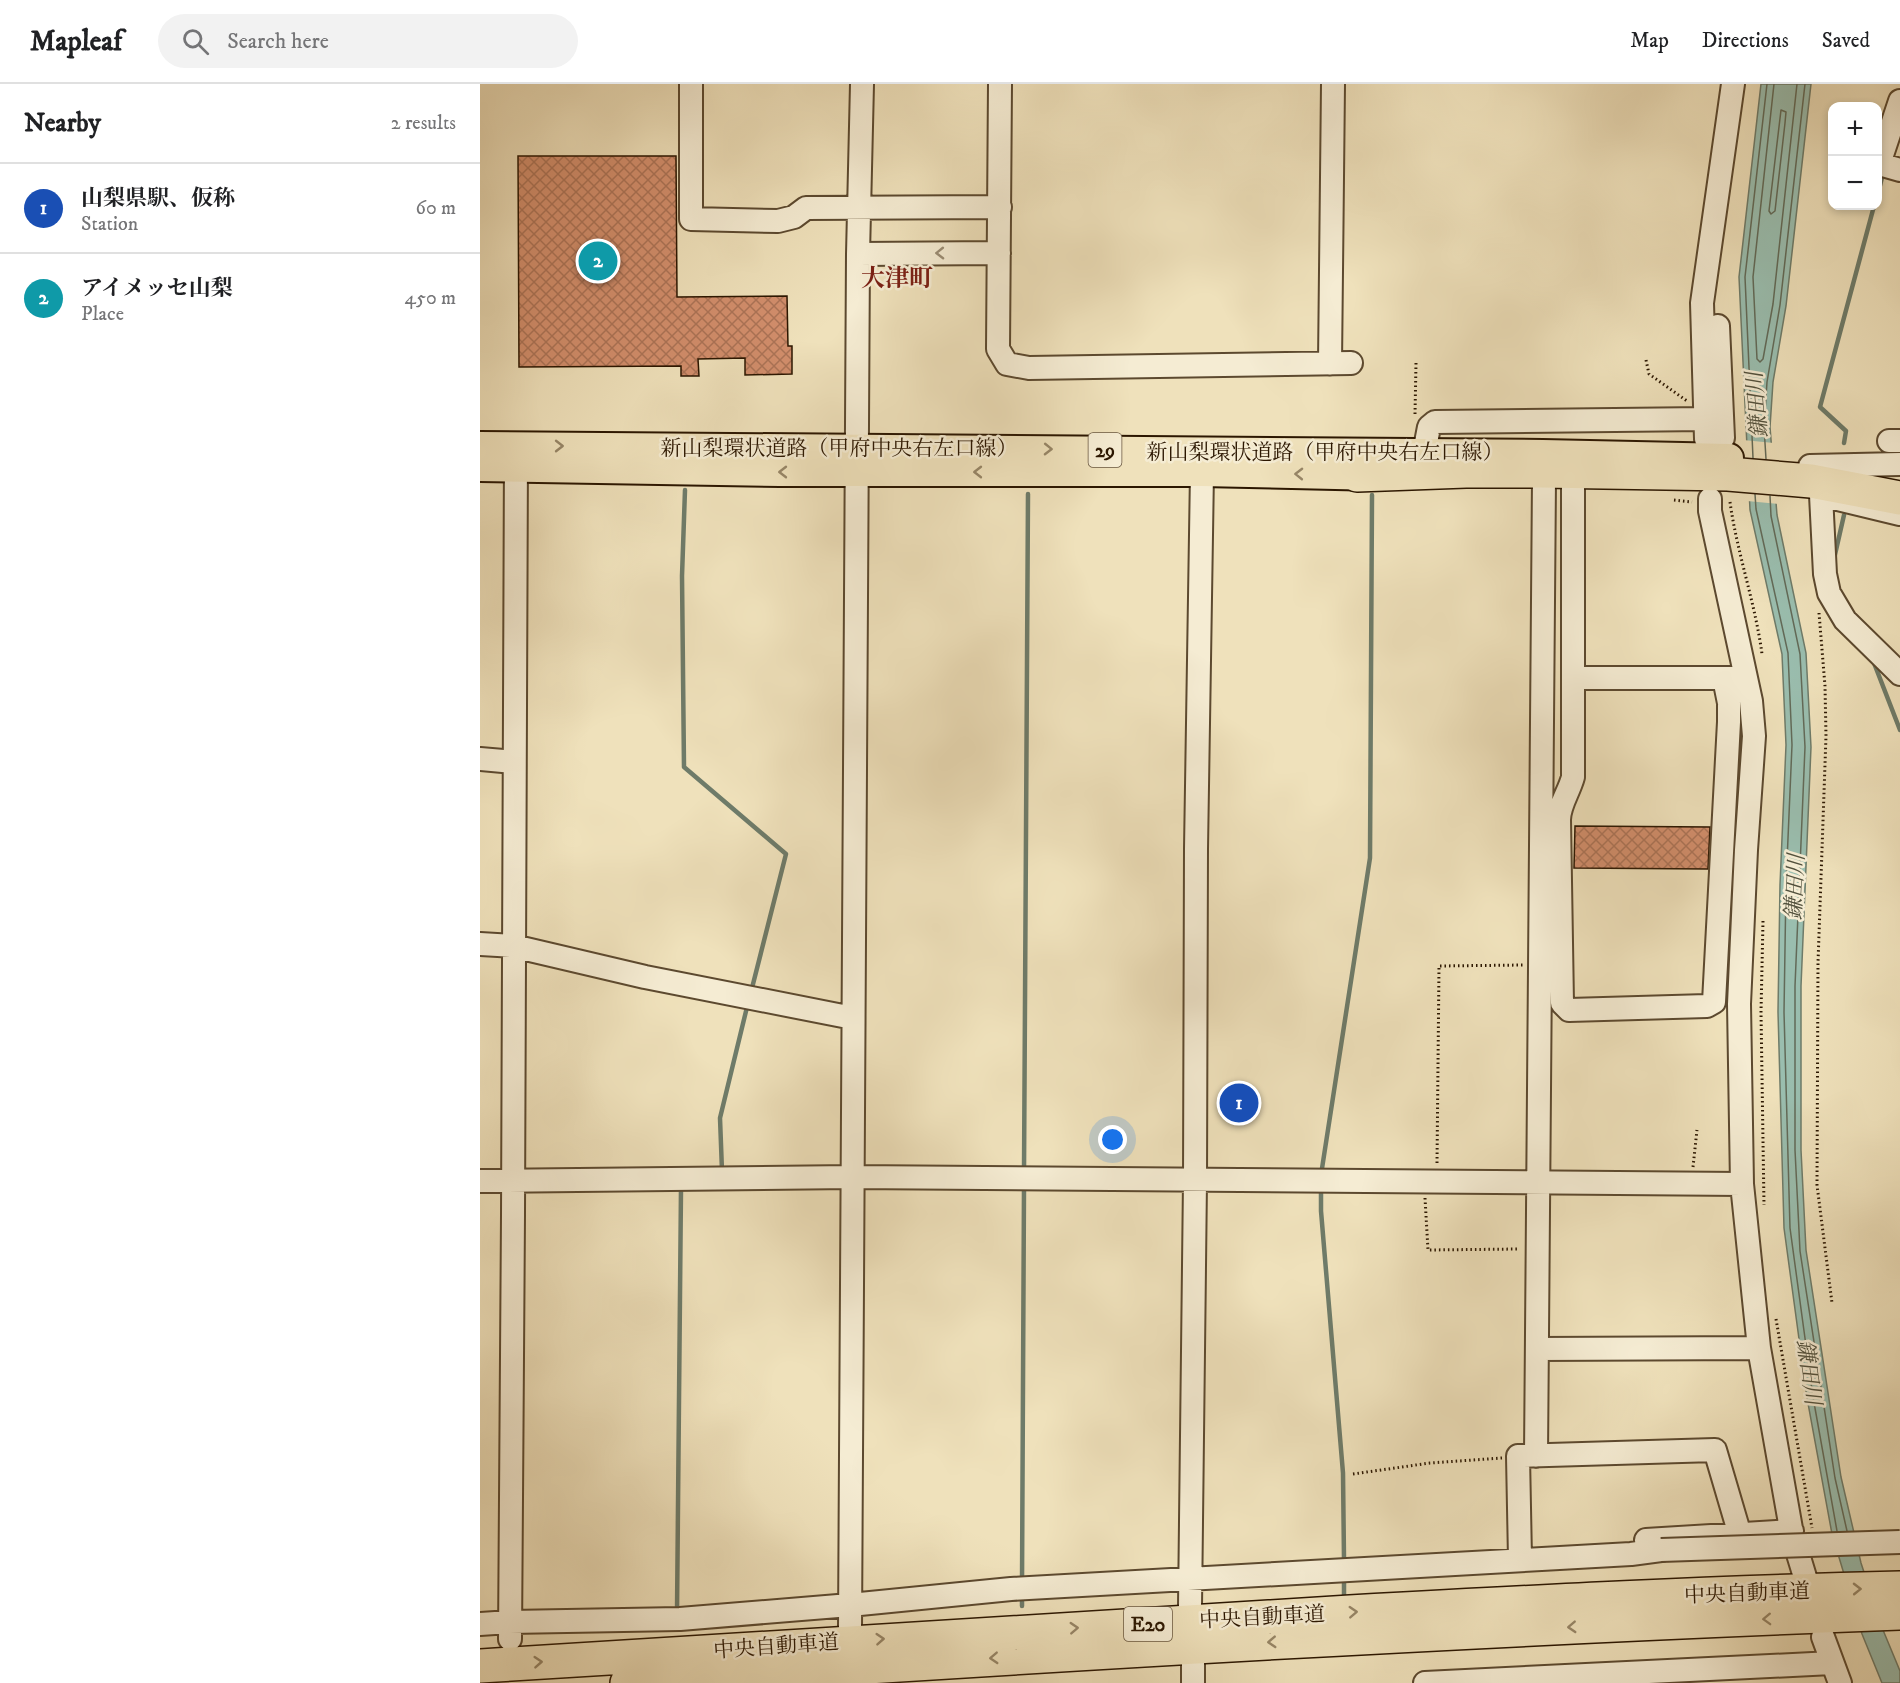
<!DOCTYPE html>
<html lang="en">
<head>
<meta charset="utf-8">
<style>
  :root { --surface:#fff; --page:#f2f2f2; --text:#202124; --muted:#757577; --line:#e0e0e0; --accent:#8f2418 }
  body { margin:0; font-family:"IM FELL DW Pica","Noto Serif JP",serif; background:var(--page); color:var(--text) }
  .controls { position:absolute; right:18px; top:18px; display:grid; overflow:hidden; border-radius:12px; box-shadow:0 3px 9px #0003 }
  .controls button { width:54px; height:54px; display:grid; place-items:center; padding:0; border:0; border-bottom:2px solid var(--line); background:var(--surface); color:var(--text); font:30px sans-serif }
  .you { position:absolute; left:633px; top:1056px; width:21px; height:21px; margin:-15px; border:4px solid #fff; border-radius:50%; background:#1a73e8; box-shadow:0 0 0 9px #1a73e833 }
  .badge { display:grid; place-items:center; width:39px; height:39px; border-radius:50%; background:var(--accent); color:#fff; font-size:20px; font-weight:700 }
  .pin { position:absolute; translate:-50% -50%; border:3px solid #fff; box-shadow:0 2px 6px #0006 }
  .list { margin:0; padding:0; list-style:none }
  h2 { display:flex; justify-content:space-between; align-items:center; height:78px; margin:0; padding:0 24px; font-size:26px }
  h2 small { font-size:20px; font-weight:400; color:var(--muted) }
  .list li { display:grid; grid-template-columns:39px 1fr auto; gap:18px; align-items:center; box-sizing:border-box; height:90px; padding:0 24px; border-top:2px solid var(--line) }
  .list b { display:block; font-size:22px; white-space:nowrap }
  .list p { margin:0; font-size:20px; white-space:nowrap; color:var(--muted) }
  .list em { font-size:20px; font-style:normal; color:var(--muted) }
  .icon { flex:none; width:33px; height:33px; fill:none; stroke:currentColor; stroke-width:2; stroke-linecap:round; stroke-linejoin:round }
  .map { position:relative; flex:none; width:1420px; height:1599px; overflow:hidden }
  header { display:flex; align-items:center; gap:36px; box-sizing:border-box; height:84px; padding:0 30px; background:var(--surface); border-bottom:2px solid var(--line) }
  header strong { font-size:28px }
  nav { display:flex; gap:33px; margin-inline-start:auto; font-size:21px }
  .search { width:420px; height:54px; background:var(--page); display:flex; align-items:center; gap:15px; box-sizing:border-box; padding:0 21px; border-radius:33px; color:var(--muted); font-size:22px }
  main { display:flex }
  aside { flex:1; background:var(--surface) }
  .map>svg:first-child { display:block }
  .water { fill:#9abeaf; stroke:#6e7b69; stroke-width:1.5 }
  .pier { fill:#efe1bb }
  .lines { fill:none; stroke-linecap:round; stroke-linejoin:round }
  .shore { stroke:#626a58; stroke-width:1.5 }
  .stream { stroke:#6e7b69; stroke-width:4.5 }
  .building { fill:url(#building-cross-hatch); stroke:#2b1600; stroke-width:1.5 }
  .minor-casing { stroke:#5c492f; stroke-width:26 }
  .major-casing { stroke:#2b1600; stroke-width:32 }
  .highway-casing { stroke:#2b1600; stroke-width:36 }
  .path { stroke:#2b1600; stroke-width:3; stroke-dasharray:1.5 3; stroke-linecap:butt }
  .minor { stroke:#f5ecd3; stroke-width:22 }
  .major { stroke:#efe1bb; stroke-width:28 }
  .highway { stroke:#efe1bb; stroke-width:33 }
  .minor-bridge-casing { stroke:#5c492f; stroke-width:26; stroke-linecap:butt }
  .minor-bridge { stroke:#f5ecd3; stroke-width:22 }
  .oneway { stroke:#9a8c74 }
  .oneway2 { stroke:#978667 }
  .labels { text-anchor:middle; stroke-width:5; stroke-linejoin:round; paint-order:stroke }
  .shield { fill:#f5ecd3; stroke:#68563f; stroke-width:1.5 }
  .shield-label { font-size:20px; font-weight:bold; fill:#2b1600 }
  .street-label { font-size:21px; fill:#2b1600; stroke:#f5ecd3 }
  .water-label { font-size:22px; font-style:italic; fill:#52513d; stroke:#f5ecd3 }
  .quarter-label { font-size:24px; font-weight:bold; fill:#7a1f14; stroke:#f5ecd3 }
</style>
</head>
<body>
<header>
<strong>Mapleaf</strong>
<div class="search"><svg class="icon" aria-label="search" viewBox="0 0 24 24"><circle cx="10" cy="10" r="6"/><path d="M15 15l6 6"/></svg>Search here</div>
<nav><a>Map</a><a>Directions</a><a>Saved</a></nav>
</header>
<main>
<aside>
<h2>Nearby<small>2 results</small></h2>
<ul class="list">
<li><span class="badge" style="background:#1a4fb4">1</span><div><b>山梨県駅、仮称</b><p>Station</p></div><em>60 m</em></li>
<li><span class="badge" style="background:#0f9aa8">2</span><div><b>アイメッセ山梨</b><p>Place</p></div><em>450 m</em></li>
</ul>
</aside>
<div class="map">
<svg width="1420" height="1599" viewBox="0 0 1420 1599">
  <defs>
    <pattern id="building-cross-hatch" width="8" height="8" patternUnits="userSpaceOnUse" patternTransform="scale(1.5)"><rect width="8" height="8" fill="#d28e6c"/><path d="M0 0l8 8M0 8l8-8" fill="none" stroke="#ab7356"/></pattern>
  </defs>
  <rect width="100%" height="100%" fill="#efe1bb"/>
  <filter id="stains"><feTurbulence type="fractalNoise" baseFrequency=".00333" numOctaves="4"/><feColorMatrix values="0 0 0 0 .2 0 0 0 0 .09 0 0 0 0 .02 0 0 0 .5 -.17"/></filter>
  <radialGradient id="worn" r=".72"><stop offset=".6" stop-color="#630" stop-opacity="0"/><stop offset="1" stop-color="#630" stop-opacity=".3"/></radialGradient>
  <path class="water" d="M1281 0H1331L1306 222 1293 298 1290 343 1297 431 1326 569 1331 663 1321 902V1066L1326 1166 1361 1393 1381 1479 1403 1546 1420 1587V1599H1402L1382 1550 1352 1450 1327 1314 1304 1144 1298 928 1300 801 1306 661 1302 570 1270 426 1259 193Z"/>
  <path class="pier" d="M1263 356 1294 359 1299 420 1267 417Z"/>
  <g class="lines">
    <path class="shore" d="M1294 0 1273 193 1277 275 1280 278 1283 275 1293 220 1317 0
      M1301 26 1306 28 1305 39 1295 127 1291 130 1289 127Z
      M1273 374 1265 193 1287 0
      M1286 375 1284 343 1287 298 1300 221 1325 0
      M1275 410 1276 425 1308 569 1312 661 1306 801 1304 928 1310 1144 1333 1313 1357 1447
      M1290 412 1291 432 1320 570 1325 663 1315 902V1066L1320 1167 1355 1394 1367 1447"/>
    <path class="stream" d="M1398 110 1403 89
      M1364 359 1366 347 1340 323 1394 122
      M205 406 202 492 204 683 306 770 271 908
      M1354 475 1364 431
      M1394 579 1420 646
      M242 1087 240 1034 268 919
      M544 1088 548 410
      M841 1091 890 774 892 411
      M841 1105V1127L863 1389 864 1475
      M542 1499 544 1102
      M864 1516V1493
      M542 1522V1510
      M197 1529 201 1104H203"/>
  </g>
  <path class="building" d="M38 72H196L197 213 307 212 308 262H312V290L265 291V274L218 275 219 292H201V282L39 283Z
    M1095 742 1230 743 1228 785 1094 784Z"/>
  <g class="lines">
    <g class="minor-casing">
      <path id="minor" d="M211 0V135L298 137 314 133 326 124 520 123
        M520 0 518 265 527 280 549 284 871 279
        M1420 17 1399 80 1420 86
        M378 170 519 169
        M1238 242 1243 354
        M850 280 853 0
        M1226 355 1222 219 1253 0
        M1409 357H1420
        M944 369 949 343 955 338 1225 335
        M1330 382 1420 380
        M1093 396V693C1089 708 1079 721 1079 736L1082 919 1089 926 1227 922 1234 918 1249 638V619L1244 594
        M1230 415V427L1271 617 1274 652 1266 766 1259 920 1262 1100 1279 1264 1313 1456
        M1420 430 1341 411 1345 490 1349 509 1365 536 1420 590
        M1093 594H1260
        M0 675 34 678
        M0 860 33 862 165 893 373 934
        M0 1097 372 1093 1262 1100
        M1058 1265 1279 1264
        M1056 1372 1064 395
        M1166 1456 1312 1447
        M1318 1470 1325 1493
        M1040 1475 1038 1372 1235 1366 1260 1451
        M710 1523 715 1097 716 765 722 388
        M0 1540 30 1538 200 1535 370 1521 531 1505 1151 1470 1181 1466
        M370 1544 378 170 382 0
        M1343 1553 1360 1599
        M30 1555 33 1131 36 369
        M713 1599V1579
        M945 1599 1352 1579"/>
    </g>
    <g class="major-casing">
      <path id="major" d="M0 362 1063 370 1249 374
        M0 383 300 388H722L899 392"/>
    </g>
    <g class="highway-casing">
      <path id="highway" d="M877 391 986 387H1061L1248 390 1331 397 1420 414
        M0 1582C290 1563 580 1544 870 1528 1053 1518 1237 1508 1420 1504
        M147 1599C571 1570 995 1545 1420 1529"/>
    </g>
    <path class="path" d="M1166 276 1169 290 1207 317
      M935 330 936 279
      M1194 416 1212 418
      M1250 418C1257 469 1275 518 1282 570
      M1339 529 1345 602 1346 652 1338 879 1337 1101 1352 1219
      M1283 837 1281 928 1284 1121
      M957 1079 959 882 1043 881
      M1213 1083 1217 1046
      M945 1114 948 1166 1039 1165
      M1296 1235 1332 1444
      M873 1390 950 1379 1022 1374"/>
    <use href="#minor" class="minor"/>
    <use href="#major" class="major"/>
    <use href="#highway" class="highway"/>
    <g class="minor-bridge-casing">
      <path id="minor-bridge" d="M1181 1466 1420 1458"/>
    </g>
    <use href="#minor-bridge" class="minor-bridge"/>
  </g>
  <defs><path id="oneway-chevron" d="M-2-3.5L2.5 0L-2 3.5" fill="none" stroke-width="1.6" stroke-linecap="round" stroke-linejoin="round" transform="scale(1.5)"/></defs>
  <use class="oneway" href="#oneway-chevron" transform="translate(460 169) rotate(179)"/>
  <g class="oneway2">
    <use href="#oneway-chevron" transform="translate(79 362)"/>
    <use href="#oneway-chevron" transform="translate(568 365) rotate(1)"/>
    <use href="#oneway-chevron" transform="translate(303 388) rotate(-180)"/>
    <use href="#oneway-chevron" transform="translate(498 388) rotate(180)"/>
    <use href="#oneway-chevron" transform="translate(819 390) rotate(-179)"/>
    <use href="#oneway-chevron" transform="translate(1377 1505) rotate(-1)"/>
    <use href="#oneway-chevron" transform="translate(873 1528) rotate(-3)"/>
    <use href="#oneway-chevron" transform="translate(1287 1535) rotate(178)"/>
    <use href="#oneway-chevron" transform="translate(1092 1543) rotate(177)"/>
    <use href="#oneway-chevron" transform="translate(594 1544) rotate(-3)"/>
    <use href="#oneway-chevron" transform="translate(400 1555) rotate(-4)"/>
    <use href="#oneway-chevron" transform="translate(792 1558) rotate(177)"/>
    <use href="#oneway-chevron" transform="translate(514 1574) rotate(177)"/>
    <use href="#oneway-chevron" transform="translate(58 1578) rotate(-4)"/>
  </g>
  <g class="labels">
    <g class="shield">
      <rect x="608.5" y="349" width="33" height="34" rx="4.5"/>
      <rect x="644" y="1523" width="48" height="34" rx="4.5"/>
    </g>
    <g class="shield-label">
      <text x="625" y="373">29</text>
      <text x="668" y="1547">E20</text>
    </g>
    <g class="street-label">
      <text x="359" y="371">新山梨環状道路（甲府中央右左口線）</text>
      <text x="845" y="375">新山梨環状道路（甲府中央右左口線）</text>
      <text transform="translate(1267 1509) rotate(-2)" y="7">中央自動車道</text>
      <text transform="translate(782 1533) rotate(-3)" y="7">中央自動車道</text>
      <text transform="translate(296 1562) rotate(-4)" y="7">中央自動車道</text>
    </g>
    <g class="water-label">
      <text transform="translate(1276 321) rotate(-95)" y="8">鎌田川</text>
      <text transform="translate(1314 803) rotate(-87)" y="8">鎌田川</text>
      <text transform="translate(1330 1288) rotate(82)" y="8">鎌田川</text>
    </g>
    <g class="quarter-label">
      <text x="417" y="202">大津町</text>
    </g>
  </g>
  <rect width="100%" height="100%" filter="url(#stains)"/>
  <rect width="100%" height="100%" fill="url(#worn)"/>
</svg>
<div class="controls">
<button>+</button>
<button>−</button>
</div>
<div class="you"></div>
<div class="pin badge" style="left:759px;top:1019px;background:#1a4fb4">1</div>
<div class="pin badge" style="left:118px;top:177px;background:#0f9aa8">2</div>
</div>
</main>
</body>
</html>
